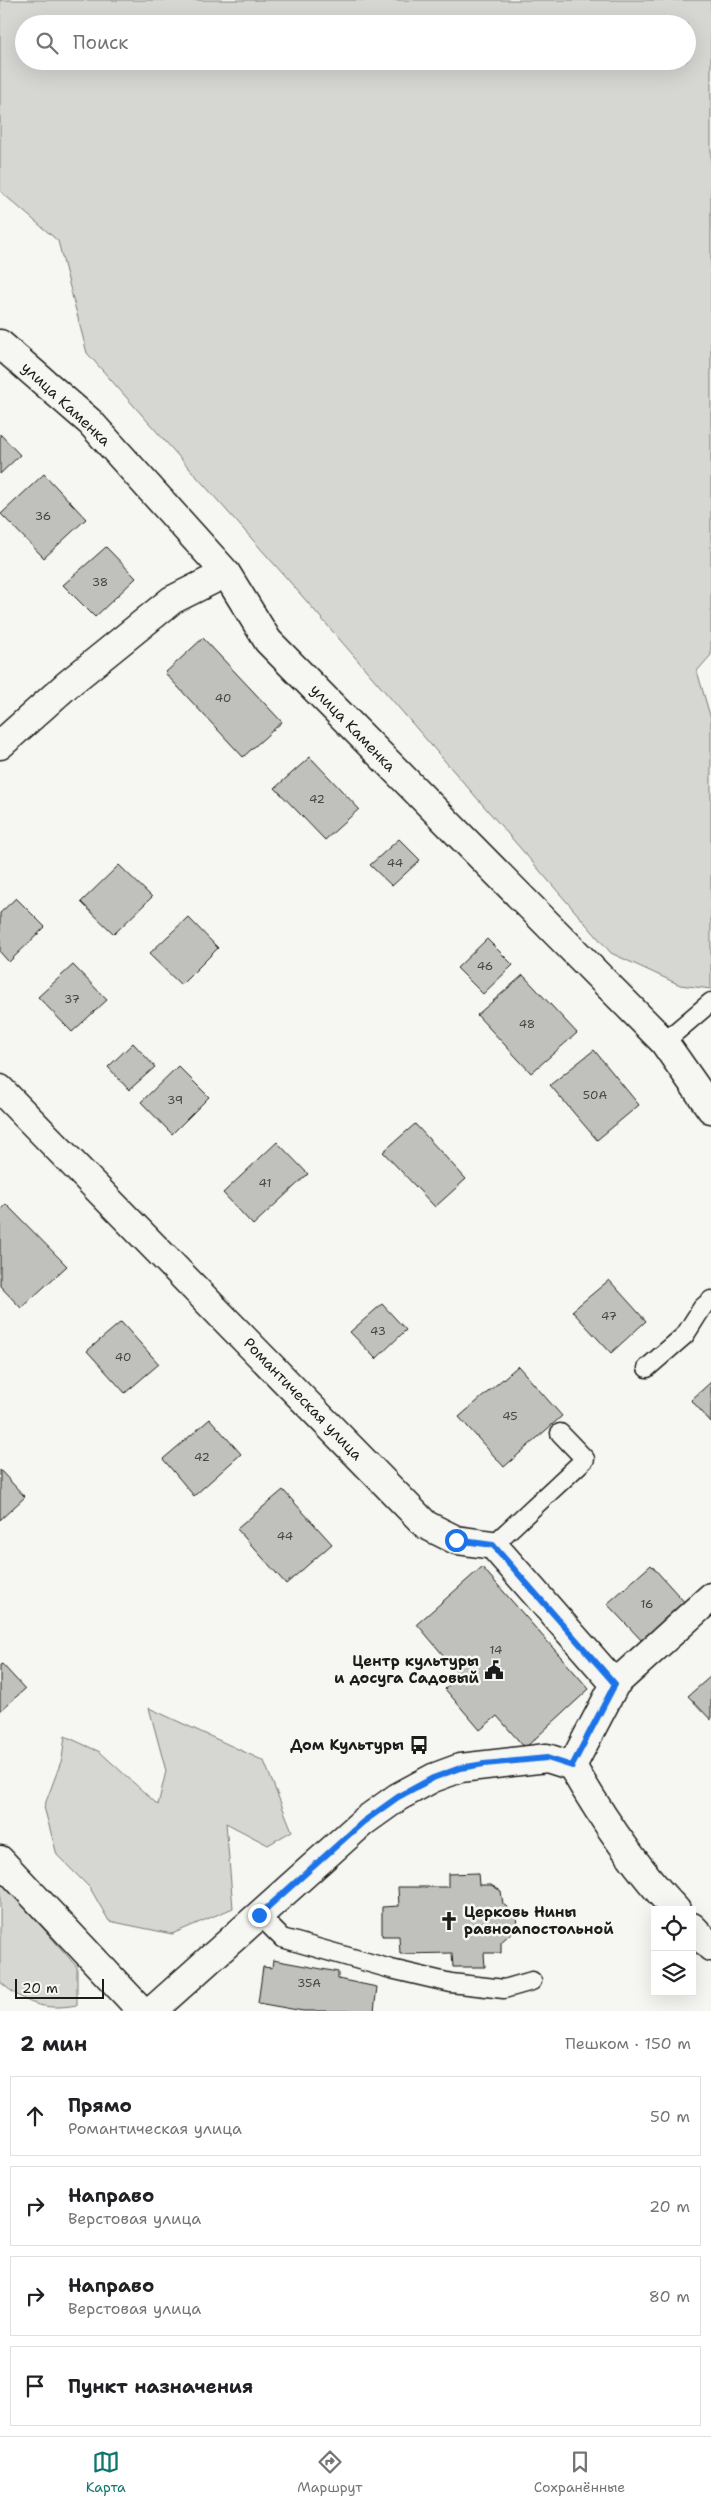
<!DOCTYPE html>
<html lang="ru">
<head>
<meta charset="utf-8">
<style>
  :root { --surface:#fff; --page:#f2f2f2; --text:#202124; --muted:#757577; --line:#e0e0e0; --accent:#0f766e }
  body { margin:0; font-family:"Shantell Sans",sans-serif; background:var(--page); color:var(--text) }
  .controls { position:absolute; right:15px; bottom:15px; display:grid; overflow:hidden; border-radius:0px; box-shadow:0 5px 20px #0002 }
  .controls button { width:45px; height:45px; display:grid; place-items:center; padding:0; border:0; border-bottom:1px solid var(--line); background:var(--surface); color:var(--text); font:25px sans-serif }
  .scale { position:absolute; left:15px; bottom:12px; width:89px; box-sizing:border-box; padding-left:5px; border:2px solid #1c1c1c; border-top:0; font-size:14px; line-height:18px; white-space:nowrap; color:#1c1c1c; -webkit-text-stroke:4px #f6f6f2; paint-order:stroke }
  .stop { position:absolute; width:15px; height:15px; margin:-11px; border:4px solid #1a73e8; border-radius:50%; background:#fff }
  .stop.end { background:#1a73e8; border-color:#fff; box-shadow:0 1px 5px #0008 }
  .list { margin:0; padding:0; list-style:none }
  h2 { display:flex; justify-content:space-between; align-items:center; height:65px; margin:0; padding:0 20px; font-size:21px }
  h2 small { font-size:16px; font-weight:400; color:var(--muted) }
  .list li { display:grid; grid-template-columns:32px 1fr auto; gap:15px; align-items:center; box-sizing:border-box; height:80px; margin:0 10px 10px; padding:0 10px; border:1px solid var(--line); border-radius:0px }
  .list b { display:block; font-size:19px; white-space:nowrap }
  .list p { margin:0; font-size:16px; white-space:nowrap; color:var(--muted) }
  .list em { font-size:16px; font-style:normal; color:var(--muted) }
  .icon { flex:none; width:28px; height:28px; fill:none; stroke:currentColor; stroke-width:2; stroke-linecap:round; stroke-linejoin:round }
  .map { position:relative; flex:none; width:711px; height:2011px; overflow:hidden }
  .search { position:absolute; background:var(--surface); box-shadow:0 5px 20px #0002; left:15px; right:15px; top:15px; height:55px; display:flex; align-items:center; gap:12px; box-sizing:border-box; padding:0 18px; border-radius:28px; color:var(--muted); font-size:19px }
  .sheet { height:425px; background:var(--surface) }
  nav { display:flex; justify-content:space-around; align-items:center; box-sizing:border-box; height:70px; border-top:1px solid var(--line); background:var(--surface); font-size:14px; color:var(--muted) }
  nav a { display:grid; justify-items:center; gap:2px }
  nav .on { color:var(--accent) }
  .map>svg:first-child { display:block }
  .green { fill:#d6d6d2; stroke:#797977; fill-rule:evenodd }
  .building { fill:#c0c0bd; stroke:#1c1c1c }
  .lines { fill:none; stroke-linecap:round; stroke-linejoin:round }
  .lane-casing { stroke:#1c1c1c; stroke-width:21 }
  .street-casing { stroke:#1c1c1c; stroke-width:31 }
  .lane { stroke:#f6f6f2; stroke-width:18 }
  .street { stroke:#f6f6f2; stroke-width:28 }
  .route { stroke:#1a73e8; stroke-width:6 }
  .labels { text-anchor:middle; stroke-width:5; stroke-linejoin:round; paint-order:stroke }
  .number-label { font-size:12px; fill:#454544 }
  .street-label { font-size:15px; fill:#1c1c1c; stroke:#f6f6f2 }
  .poi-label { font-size:15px; font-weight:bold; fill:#1c1c1c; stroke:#f6f6f2; text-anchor:end }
</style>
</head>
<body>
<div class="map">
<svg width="711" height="2011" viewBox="0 0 711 2011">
  <rect width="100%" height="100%" fill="#f6f6f2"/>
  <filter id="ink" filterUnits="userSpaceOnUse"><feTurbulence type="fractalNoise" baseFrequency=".02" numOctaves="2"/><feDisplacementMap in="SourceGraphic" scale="10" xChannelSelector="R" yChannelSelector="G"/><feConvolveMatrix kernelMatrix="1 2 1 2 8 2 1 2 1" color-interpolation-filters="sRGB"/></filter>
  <g filter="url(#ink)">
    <path class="green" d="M0 0H711V655L697 671 711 719V989L680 985 611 953 283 574 87 353 58 241 0 191ZM24 24H687V61H24Z
      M149 1708 264 1761 292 1831 268 1845 226 1823 233 1908 172 1934 109 1921 90 1888 57 1855 44 1807 62 1759 65 1736 100 1752 158 1805 166 1771Z
      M0 1879 77 1967V2005C43 2011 26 2004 0 1982Z"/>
    <path class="building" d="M0 434 20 455 0 474Z
      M44 474 86 519 44 558 1 514Z
      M106 547 136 578 95 617 63 585Z
      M203 638 282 722 243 757 165 673Z
      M310 757 359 809 325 840 275 788Z
      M399 839 420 860 392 886 370 865Z
      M119 865 152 897 114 934 81 902Z
      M16 898 45 927 9 962 0 952V913Z
      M188 917 218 948 181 985 149 954Z
      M487 939 513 965 483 994 457 968Z
      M73 965 107 1000 72 1032 38 997Z
      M523 975 577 1033 531 1073 477 1015Z
      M133 1043 155 1067 129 1090 108 1067Z
      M594 1050 639 1105 597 1140 550 1085Z
      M178 1066 209 1097 172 1134 141 1102Z
      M415 1124 466 1179 435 1207 383 1152Z
      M277 1142 308 1174 253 1225 223 1193Z
      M6 1204 67 1266 21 1308 0 1286V1210Z
      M609 1280 646 1321 611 1353 572 1311Z
      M382 1304 406 1330 376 1359 350 1332Z
      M121 1322 159 1364 125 1393 87 1351Z
      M518 1366 562 1416 504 1467 459 1417Z
      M711 1382V1422L691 1400Z
      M210 1419 241 1454 194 1496 163 1459Z
      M0 1470 25 1497 0 1520Z
      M283 1490 332 1544 286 1584 237 1529Z
      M651 1565 687 1605 645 1644 607 1604Z
      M482 1567 589 1689 525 1748 497 1716 480 1730 445 1689 460 1675 417 1624Z
      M2 1664 25 1689 0 1711V1665Z
      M711 1676V1720L688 1696Z
      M478 1873 479 1885H491L501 1891 503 1904 516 1914 517 1928 501 1942V1953H484L485 1967H453L452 1953 400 1954 399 1936H382V1907L399 1906 398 1887H448V1874Z
      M273 1960 338 1972V1979L377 1987 374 2011H303L258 2003 263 1967 272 1968Z"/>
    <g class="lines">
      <g class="lane-casing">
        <path id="lane" d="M664 1042 711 1002
          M647 1368 685 1335 702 1308 711 1300
          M493 1545 585 1459 560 1433
          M259 1915 282 1938 391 1969 451 1983 504 1989 532 1981"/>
      </g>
      <g class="street-casing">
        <path id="street" d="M0 344 90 422 226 573 268 641 664 1042 711 1109
          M0 745 67 685 172 600 226 573
          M0 1089 426 1525 456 1540 493 1545 615 1684
          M572 1766C602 1818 634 1866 676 1910
          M0 1860 142 2011
          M692 1927 711 1947
          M152 2011 363 1822 398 1797 433 1778 460 1768 547 1758 572 1766 615 1684 711 1597"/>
      </g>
      <use href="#lane" class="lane"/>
      <use href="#street" class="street"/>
    </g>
  </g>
  <g class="lines" filter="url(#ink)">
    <path class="route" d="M259 1915 363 1822 398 1797 433 1778 460 1768 484 1764 547 1758 572 1766 615 1684 493 1545 456 1540"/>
  </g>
  <defs>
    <g id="civic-bare" transform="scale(1.5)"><path d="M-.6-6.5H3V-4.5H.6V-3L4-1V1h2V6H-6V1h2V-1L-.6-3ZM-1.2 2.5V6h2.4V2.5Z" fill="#1c1c1c" stroke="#f6f6f2" stroke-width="2.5" paint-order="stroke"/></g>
    <g id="bus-bare" transform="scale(1.5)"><path d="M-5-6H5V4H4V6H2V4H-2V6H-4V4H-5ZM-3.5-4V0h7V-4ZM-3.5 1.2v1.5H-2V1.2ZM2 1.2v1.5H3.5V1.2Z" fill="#1c1c1c" stroke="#f6f6f2" stroke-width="2.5" paint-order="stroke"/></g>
    <g id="church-bare" transform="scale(1.5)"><path d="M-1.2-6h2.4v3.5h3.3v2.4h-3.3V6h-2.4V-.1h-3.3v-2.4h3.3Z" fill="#1c1c1c" stroke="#f6f6f2" stroke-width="2.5" paint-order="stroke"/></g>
  </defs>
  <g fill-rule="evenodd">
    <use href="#civic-bare" x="494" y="1670"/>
    <use href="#bus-bare" x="419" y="1745"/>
    <use href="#church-bare" x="449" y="1921"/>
  </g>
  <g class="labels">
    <g class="number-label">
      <text x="43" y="520">36</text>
      <text x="100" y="586">38</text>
      <text x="223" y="702">40</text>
      <text x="317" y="803">42</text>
      <text x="395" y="867">44</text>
      <text x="485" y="970">46</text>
      <text x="72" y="1003">37</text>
      <text x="527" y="1028">48</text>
      <text x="595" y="1099">50А</text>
      <text x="175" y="1104">39</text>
      <text x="265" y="1187">41</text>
      <text x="609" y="1320">47</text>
      <text x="378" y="1335">43</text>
      <text x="123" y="1361">40</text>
      <text x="510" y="1420">45</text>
      <text x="202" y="1461">42</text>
      <text x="285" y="1540">44</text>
      <text x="647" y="1608">16</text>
      <text x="496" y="1654">14</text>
      <text x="309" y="1987">35А</text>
    </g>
    <g class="street-label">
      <text transform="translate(66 404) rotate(43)" y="5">улица Каменка</text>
      <text transform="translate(353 728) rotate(46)" y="5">улица Каменка</text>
      <text transform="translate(303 1399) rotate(46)" y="5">Романтическая улица</text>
    </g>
    <g class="poi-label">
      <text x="479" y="1666">Центр культуры<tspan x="479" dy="17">и досуга Садовый</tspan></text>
      <text x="404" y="1750">Дом Культуры</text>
      <text x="464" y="1917" text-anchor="start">Церковь Нины<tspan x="464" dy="17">равноапостольной</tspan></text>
    </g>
  </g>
</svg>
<div class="controls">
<button><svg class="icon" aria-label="locate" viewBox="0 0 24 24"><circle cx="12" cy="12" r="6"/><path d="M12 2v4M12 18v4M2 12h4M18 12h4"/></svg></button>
<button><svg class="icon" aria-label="layers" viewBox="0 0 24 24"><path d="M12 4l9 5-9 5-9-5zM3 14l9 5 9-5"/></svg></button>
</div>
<div class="scale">20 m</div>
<div class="stop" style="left:456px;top:1540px"></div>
<div class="stop end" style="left:259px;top:1915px"></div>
<div class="search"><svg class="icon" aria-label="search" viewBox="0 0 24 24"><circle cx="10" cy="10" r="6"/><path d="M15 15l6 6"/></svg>Поиск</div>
</div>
<section class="sheet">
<h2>2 мин<small>Пешком · 150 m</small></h2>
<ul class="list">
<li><svg class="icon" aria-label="ahead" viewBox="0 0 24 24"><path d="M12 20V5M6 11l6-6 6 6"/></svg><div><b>Прямо</b><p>Романтическая улица</p></div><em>50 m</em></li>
<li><svg class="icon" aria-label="right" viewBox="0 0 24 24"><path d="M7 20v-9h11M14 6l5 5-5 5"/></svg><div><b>Направо</b><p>Верстовая улица</p></div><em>20 m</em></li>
<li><svg class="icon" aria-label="right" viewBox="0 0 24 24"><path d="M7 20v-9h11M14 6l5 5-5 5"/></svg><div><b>Направо</b><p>Верстовая улица</p></div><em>80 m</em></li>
<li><svg class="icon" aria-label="arrive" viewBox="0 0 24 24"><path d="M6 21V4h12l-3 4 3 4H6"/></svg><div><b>Пункт назначения</b></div></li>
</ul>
</section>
<nav>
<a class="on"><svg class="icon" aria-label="map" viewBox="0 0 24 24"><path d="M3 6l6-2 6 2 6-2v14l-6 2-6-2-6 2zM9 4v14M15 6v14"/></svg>Карта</a>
<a><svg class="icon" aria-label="directions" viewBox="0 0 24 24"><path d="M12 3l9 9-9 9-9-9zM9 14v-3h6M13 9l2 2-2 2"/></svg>Маршрут</a>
<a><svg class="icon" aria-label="saved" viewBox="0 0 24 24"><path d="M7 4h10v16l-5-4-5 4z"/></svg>Сохранённые</a>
</nav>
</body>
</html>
